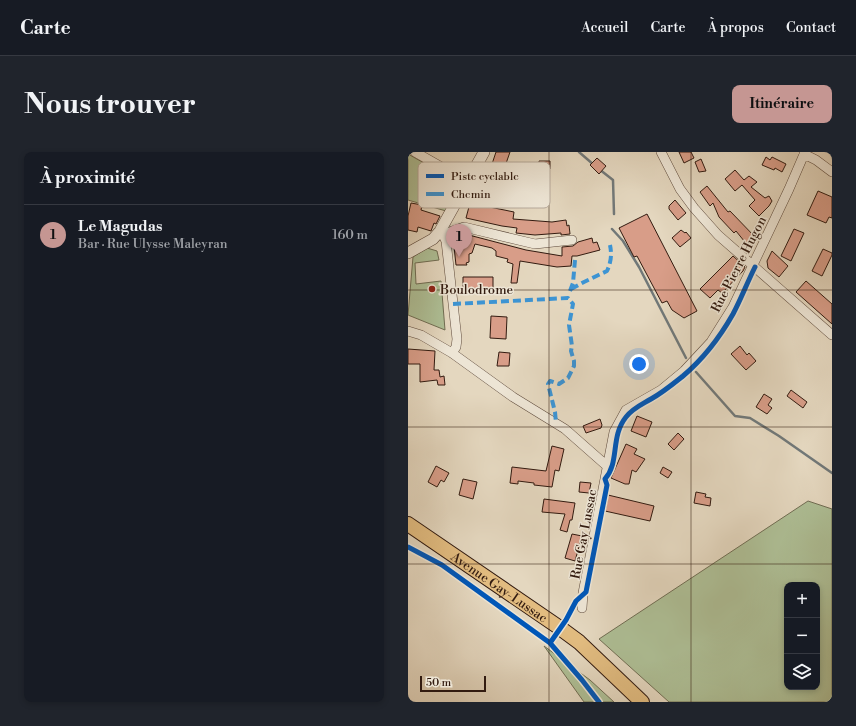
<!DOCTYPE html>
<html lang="fr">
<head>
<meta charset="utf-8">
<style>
  :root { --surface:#171b24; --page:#20242c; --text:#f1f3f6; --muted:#9ea1a6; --line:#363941; --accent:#c59692 }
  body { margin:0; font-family:"Libre Bodoni",serif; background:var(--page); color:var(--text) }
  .controls { position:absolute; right:12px; bottom:12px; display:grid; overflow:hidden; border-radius:8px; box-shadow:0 2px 6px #0003 }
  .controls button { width:36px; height:36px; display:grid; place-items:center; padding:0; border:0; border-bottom:1px solid var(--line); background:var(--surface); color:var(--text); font:20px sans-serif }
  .scale { position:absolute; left:12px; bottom:10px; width:66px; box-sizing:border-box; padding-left:4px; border:2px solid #321b10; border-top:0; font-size:11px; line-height:14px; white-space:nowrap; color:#321b10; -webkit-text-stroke:3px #ede5d5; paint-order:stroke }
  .you { position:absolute; left:231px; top:212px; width:14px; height:14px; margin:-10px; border:3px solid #fff; border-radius:50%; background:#1a73e8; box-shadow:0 0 0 6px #1a73e833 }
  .badge { display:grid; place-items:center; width:26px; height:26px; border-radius:50%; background:var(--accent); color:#111; font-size:13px; font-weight:700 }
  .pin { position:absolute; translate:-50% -33px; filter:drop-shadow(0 1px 2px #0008) }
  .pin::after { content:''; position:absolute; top:21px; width:14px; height:12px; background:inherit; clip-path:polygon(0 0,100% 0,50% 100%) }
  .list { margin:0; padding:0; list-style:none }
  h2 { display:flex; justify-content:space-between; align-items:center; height:52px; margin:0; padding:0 16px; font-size:17px }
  h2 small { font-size:13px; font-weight:400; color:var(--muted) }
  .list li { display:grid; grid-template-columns:26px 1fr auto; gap:12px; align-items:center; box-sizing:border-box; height:60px; padding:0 16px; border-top:1px solid var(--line) }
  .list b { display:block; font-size:15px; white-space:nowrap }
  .list p { margin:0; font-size:13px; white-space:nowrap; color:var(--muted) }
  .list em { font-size:13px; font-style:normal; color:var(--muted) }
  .icon { flex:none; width:22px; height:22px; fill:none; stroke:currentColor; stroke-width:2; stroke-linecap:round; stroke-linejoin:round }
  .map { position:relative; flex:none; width:424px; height:550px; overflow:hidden; border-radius:8px }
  header { display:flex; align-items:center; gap:24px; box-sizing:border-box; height:56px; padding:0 20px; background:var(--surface); border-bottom:1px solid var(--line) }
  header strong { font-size:19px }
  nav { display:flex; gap:22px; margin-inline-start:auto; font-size:14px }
  .intro { display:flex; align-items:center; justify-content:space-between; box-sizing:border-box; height:96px; padding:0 24px }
  h1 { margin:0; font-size:28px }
  .button { padding:10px 18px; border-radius:8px; background:var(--accent); color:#111; font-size:14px; font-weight:700 }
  main { display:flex; gap:24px; padding:0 24px }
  aside { flex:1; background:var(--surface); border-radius:8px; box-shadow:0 2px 6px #0003 }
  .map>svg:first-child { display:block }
  .green { fill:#aebf96; stroke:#706d53; fill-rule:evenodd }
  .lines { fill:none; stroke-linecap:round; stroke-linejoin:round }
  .stream { stroke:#717878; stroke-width:2.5 }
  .building { fill:#d89d88; stroke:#321b10 }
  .minor-casing { stroke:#5e4a3c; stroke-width:10 }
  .tertiary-casing { stroke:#5e4a3c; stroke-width:12 }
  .primary-casing { stroke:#321b10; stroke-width:16 }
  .minor { stroke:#ede5d5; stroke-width:9 }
  .tertiary { stroke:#ede5d5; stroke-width:11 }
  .primary { stroke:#e2bc80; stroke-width:14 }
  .quiet { stroke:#3d94d3; stroke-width:4; stroke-dasharray:8 4; stroke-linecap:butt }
  .cycleway-casing { stroke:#ede5d5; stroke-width:8 }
  .cycleway { stroke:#0057b8; stroke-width:5 }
  .grid { fill:none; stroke:#321b10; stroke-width:1; stroke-opacity:0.55 }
  .poi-dot { fill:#8f2418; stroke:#ede5d5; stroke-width:1.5 }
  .labels { text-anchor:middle; stroke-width:3; stroke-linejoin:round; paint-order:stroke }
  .street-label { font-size:13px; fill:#321b10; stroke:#ede5d5 }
  .poi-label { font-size:13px; fill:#321b10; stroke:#ede5d5; text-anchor:start }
  .key { fill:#ede5d5; stroke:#b5a89a; stroke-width:1 }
  .key-label { font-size:11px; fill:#321b10 }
</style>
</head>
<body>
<header>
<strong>Carte</strong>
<nav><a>Accueil</a><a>Carte</a><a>À propos</a><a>Contact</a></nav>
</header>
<div class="intro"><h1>Nous trouver</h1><a class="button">Itinéraire</a></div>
<main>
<aside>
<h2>À proximité<small></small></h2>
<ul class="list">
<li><span class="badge">1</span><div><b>Le Magudas</b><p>Bar · Rue Ulysse Maleyran</p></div><em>160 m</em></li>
</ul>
</aside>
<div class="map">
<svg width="424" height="550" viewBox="0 0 424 550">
  <rect width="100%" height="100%" fill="#e4d7bf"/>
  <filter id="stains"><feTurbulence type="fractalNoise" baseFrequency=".005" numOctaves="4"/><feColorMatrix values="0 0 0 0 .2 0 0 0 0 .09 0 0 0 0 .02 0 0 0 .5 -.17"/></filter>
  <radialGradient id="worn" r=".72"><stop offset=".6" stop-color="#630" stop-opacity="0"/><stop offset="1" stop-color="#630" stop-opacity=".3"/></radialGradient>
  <path class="green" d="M0 2 46 28 49 34 48 40 38 59 0 48Z
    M19 96 29 99 31 108 7 111 8 132 33 129 37 178 0 163 5 105Z
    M400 349 424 357V550H261L191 487ZM379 433H409V535H379Z
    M136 494 182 528 206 550H176Z"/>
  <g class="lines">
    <path class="stream" d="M171 0 186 13
      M191 17 205 28 206 62
      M204 77 215 89 231 115 278 206
      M288 220 327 264 342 266 371 284 424 321"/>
  </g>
  <path class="building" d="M88 0H102L94 23H124V18L136 17 135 35 140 36 138 53 126 51 128 37 107 36V39L89 38 88 40 76 36Z
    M271 0H283L286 6 276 11Z
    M358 5 362 8 364 5 378 12 374 20 367 16 366 18 354 13Z
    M189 6 198 14 191 22 182 13Z
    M293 7 298 19 291 20 287 10Z
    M131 9H142V17H131Z
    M327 18 336 28 341 24 349 30 343 35 357 46 361 44 364 49 361 54 351 64 341 54 347 48 334 33 327 39 317 27Z
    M299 34 320 60 322 59 348 86 341 95 328 79 326 81 311 65 305 51 302 54 292 40Z
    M410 39 424 45V66L421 65 418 71 399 63Z
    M267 48 278 61 270 68 261 57V54Z
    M3 51 14 53 13 58 32 64 28 72 26 71 23 79 10 75 9 80 0 78V64Z
    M62 51 106 60 105 67 144 70 158 68 159 74 161 73 162 82 153 83V81L127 83 108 81 109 76 94 74 58 66Z
    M239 62 289 159 276 166 264 158 259 149 254 151 229 104 226 105 211 76Z
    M386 77 396 81 383 109 373 104Z
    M273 78 277 81 278 80 283 86 272 95 264 86Z
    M57 82 118 98 154 104V95L165 94 170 90 184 86 185 91 189 90 192 98 169 104H164L163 114 149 115 112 109 109 131H103L105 112 99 110 100 107 88 104V99L84 96 67 92 64 101 61 102V110L58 111 59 113H48L45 85Z
    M415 97 424 101V103L414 124 404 119Z
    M364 99 380 114 371 125 360 116 359 109Z
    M325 104 337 115 335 119 314 141 310 138 302 146 292 137Z
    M55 125H85V137H55Z
    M398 129 424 152V172L388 140Z
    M83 164 99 165 98 187 82 186Z
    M332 194 339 203 341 201 348 209 338 218 323 202Z
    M0 197 27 199 26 218H31L32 225 36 224 37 233H30L29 228 12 230V212H0Z
    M91 200 102 201 101 214H89Z
    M383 238 399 250 395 256 379 244Z
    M356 242 364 247 360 253 364 256 359 262 348 255Z
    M229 264 244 270 238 285 223 279Z
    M192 267 194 273 193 276 178 281 175 274Z
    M270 281 276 287 266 298 260 292Z
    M218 292 229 297 226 302 237 307 228 320 224 318 221 332H217L203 326Z
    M144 294 156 297 151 319 147 318 144 335 126 333V331L110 329V332L102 331 104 315 138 319Z
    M28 314 41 321 36 330 33 328 29 335 20 330Z
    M255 315 264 320 260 326 252 321Z
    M55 327 69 330 65 347 51 343Z
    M172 330 183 331 181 341 171 340Z
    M288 340 298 342 297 345 303 346 302 354 286 351Z
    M200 343 246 354 242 369 197 359Z
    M136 347 167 351 164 368H162L159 380 152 378 157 362 134 360Z
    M164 382 174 384 167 409 157 406Z"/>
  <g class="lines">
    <g class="minor-casing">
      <path id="minor" d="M7 0 60 30
        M253 0 272 37 286 56 310 83 424 183
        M396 2 408 8 424 20
        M34 81 38 89 49 187 48 195 44 201
        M36 85 42 80 56 75 127 92 164 88
        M0 179 13 183 44 201 105 245 157 277 199 314
        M174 456 175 441 206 280 218 258 253 238 276 219 303 190 325 155 381 37 397 0"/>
    </g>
    <g class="tertiary-casing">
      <path id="tertiary" d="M0 101 25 87 32 79 76 0"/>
    </g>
    <g class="primary-casing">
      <g id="primary">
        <path id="s1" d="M0 372 152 476 171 490 234 550"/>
      </g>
    </g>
    <use href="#minor" class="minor"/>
    <use href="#tertiary" class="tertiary"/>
    <use href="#primary" class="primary"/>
    <path class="quiet" d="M163 137 176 130 199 119C203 110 204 103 202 93
      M162 139 165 131 167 108
      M45 152 160 146 165 152 161 173 164 194 163 199 166 209V214L160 226 151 232 142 229 140 232 147 260 148 271"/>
    <g class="cycleway-casing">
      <path id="cycleway" d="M0 395 34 413 142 491 174 528 191 550
        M142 491 158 468 168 449 178 440 199 333 197 327C212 310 202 285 218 265 225 256 233 253 243 247 254 241 265 232 275 224 295 207 312 185 325 162 333 147 339 131 347 115"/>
    </g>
    <use href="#cycleway" class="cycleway"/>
  </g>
  <path class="grid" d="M141 0V550M283 0V550M0 138H424M0 275H424M0 412H424"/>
  <circle class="poi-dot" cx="24" cy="137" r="4"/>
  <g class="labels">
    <g class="street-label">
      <text transform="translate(330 112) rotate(-63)" y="5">Rue Pierre Hugon</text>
      <text transform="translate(175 382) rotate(-79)" y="5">Rue Gay Lussac</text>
      <text dy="5" stroke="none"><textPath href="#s1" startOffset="111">Avenue Gay-Lussac</textPath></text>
    </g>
    <g class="poi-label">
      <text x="32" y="142">Boulodrome</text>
    </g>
  </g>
  <rect x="10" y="10" width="132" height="46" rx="6" class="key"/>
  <rect x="18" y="22" width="18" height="4" fill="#0057b8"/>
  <rect x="18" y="40" width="18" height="4" fill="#3d94d3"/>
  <g class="key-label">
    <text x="43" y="28">Piste cyclable</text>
    <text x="43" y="46">Chemin</text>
  </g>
  <rect width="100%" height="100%" filter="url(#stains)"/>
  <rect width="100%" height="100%" fill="url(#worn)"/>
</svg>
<div class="controls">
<button>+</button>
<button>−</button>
<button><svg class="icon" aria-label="layers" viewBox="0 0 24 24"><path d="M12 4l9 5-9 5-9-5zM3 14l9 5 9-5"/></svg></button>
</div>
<div class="scale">50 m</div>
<div class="you"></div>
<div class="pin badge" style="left:51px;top:105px">1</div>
</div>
</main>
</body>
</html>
